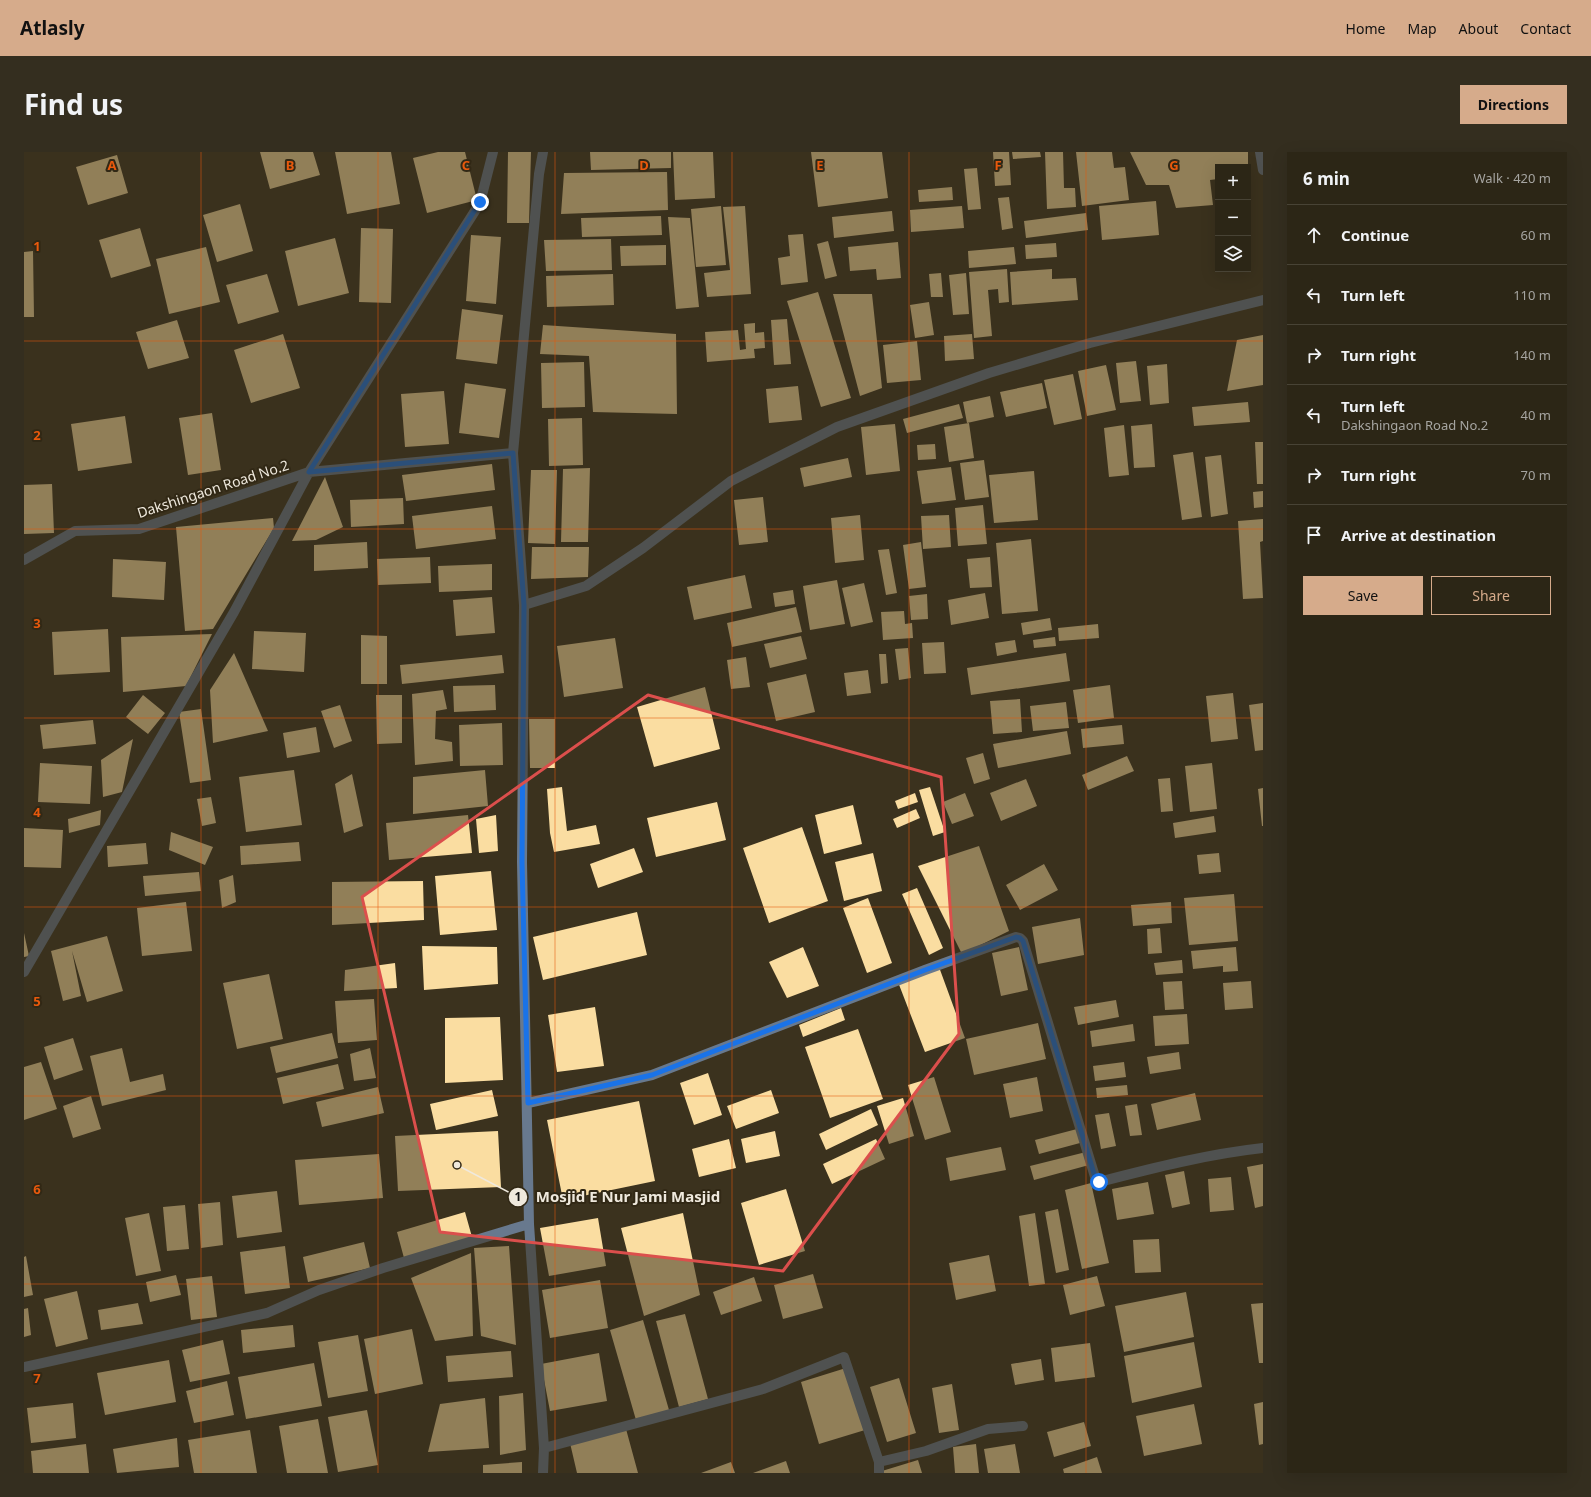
<!DOCTYPE html>
<html lang="en">
<head>
<meta charset="utf-8">
<style>
  :root { --surface:#2c2616; --page:#342e1f; --text:#f1f3f6; --muted:#a6a5a1; --line:#484335; --accent:#d6ab8b }
  body { margin:0; font-family:"Noto Sans",sans-serif; background:var(--page); color:var(--text) }
  .controls { position:absolute; right:12px; top:12px; display:grid; overflow:hidden; border-radius:0px; box-shadow:0 4px 16px #0002 }
  .controls button { width:36px; height:36px; display:grid; place-items:center; padding:0; border:0; border-bottom:1px solid var(--line); background:var(--surface); color:var(--text); font:20px sans-serif }
  .stop { position:absolute; width:12px; height:12px; margin:-9px; border:3px solid #1a73e8; border-radius:50%; background:#fff }
  .stop.end { background:#1a73e8; border-color:#fff; box-shadow:0 1px 4px #0008 }
  .list { margin:0; padding:0; list-style:none }
  h2 { display:flex; justify-content:space-between; align-items:center; height:52px; margin:0; padding:0 16px; font-size:17px }
  h2 small { font-size:13px; font-weight:400; color:var(--muted) }
  .list li { display:grid; grid-template-columns:26px 1fr auto; gap:12px; align-items:center; box-sizing:border-box; height:60px; padding:0 16px; border-top:1px solid var(--line) }
  .list b { display:block; font-size:15px; white-space:nowrap }
  .list p { margin:0; font-size:13px; white-space:nowrap; color:var(--muted) }
  .list em { font-size:13px; font-style:normal; color:var(--muted) }
  .actions { display:flex; gap:8px; padding:12px 16px }
  .actions a { flex:1; padding:9px 0; border:1px solid var(--accent); border-radius:0px; text-align:center; font-size:14px; color:var(--accent) }
  .actions .main { background:var(--accent); color:#111 }
  .icon { flex:none; width:22px; height:22px; fill:none; stroke:currentColor; stroke-width:2; stroke-linecap:round; stroke-linejoin:round }
  .map { position:relative; flex:none; width:1239px; height:1321px; overflow:hidden; border-radius:0px }
  header { display:flex; align-items:center; gap:24px; box-sizing:border-box; height:56px; padding:0 20px; background:var(--accent); color:#111 }
  header strong { font-size:19px }
  nav { display:flex; gap:22px; margin-inline-start:auto; font-size:14px }
  .intro { display:flex; align-items:center; justify-content:space-between; box-sizing:border-box; height:96px; padding:0 24px }
  h1 { margin:0; font-size:28px }
  .button { padding:10px 18px; border-radius:0px; background:var(--accent); color:#111; font-size:14px; font-weight:700 }
  main { display:flex; gap:24px; padding:0 24px }
  aside { flex:1; background:var(--surface); border-radius:0px; box-shadow:0 4px 16px #0002 }
  .map>svg:first-child { display:block }
  .building { fill:#fadda1 }
  .lines { fill:none; stroke-linecap:round; stroke-linejoin:round }
  .minor { stroke:#68798e; stroke-width:10 }
  .route { stroke:#1a73e8; stroke-width:5 }
  .marked { fill:none; stroke:#db4f4c; stroke-width:3; stroke-linejoin:round }
  .grid { fill:none; stroke:#e8590c; stroke-width:1; stroke-opacity:0.55 }
  .labels { text-anchor:middle; stroke-width:4; stroke-linejoin:round; paint-order:stroke }
  .street-label { font-size:14px; fill:#efe9dd; stroke:#312815 }
  .grid-label { font-size:13px; text-anchor:middle; font-weight:bold; fill:#e8590c; stroke:#312815; stroke-width:4; stroke-linejoin:round; paint-order:stroke }
  .leader { fill:none; stroke:#efe9dd; stroke-width:1.5 }
  .callout-dot { fill:#efe9dd; stroke:#312815; stroke-width:1.5 }
  .mark-label { font-size:12px; text-anchor:middle; font-weight:bold; fill:#111 }
  .callout-label { font-size:15px; text-anchor:middle; font-weight:bold; fill:#efe9dd; stroke:#312815; stroke-width:4; stroke-linejoin:round; paint-order:stroke }
</style>
</head>
<body>
<header>
<strong>Atlasly</strong>
<nav><a>Home</a><a>Map</a><a>About</a><a>Contact</a></nav>
</header>
<div class="intro"><h1>Find us</h1><a class="button">Directions</a></div>
<main>
<div class="map">
<svg width="1239" height="1321" viewBox="0 0 1239 1321">
  <rect width="100%" height="100%" fill="#3b321e"/>
  <path class="building" d="M236 0H289L296 23 246 37Z
    M311 0H367L376 52 323 62Z
    M414 0H441L453 48 403 61 389 6Z
    M484 0H507L505 71H483Z
    M566 0H647V16L567 18Z
    M649 0H689L691 46 651 48Z
    M787 0H858L864 46 794 55Z
    M969 0H985L987 33 971 34Z
    M988 0H1016L1017 5 989 7Z
    M1021 0H1039L1040 36H1051L1052 55 1023 57Z
    M1052 0H1088L1090 16 1101 15 1105 48 1058 54Z
    M1106 0H1224V15H1194V27L1186 28 1189 53 1152 56 1145 33H1122Z
    M93 3 104 41 64 53 52 15Z
    M953 16 957 57 944 58 940 17Z
    M643 20 644 58 537 62 540 21Z
    M928 35 929 48 895 50 894 38Z
    M985 45 989 76 978 78 974 46Z
    M1132 49 1135 83 1078 88 1075 54Z
    M216 52 229 99 193 110 179 63Z
    M697 54 702 113 672 115 667 57Z
    M721 54 727 142 683 145 680 121 706 118 699 55Z
    M938 54 940 76 887 80 886 58Z
    M868 59 870 79 810 86 808 65Z
    M1062 61 1064 78 1002 86 1000 69Z
    M637 64 638 83 558 85 557 66Z
    M644 65 666 66 675 155 652 157Z
    M116 76 127 114 87 126 75 88Z
    M337 76 369 77 367 151 335 150Z
    M779 82 784 130 757 133 754 106 766 104 764 83Z
    M447 83 477 85 472 152 442 149Z
    M311 86 325 141 274 154 261 99Z
    M587 87 588 118 522 119 520 88Z
    M804 89 813 124 801 127 793 92Z
    M874 90 877 126 853 128 852 117 826 119 824 95Z
    M1032 91 1033 105 1002 107 1001 93Z
    M642 93V113L597 114 596 94Z
    M182 95 196 150 145 162 132 107Z
    M990 95 992 112 945 116 944 99Z
    M9 99 10 165H0V100Z
    M983 117 985 150 975 151 974 137 964 138 968 184 950 186 945 120Z
    M1028 117V127L1052 126 1054 148 988 153 986 120Z
    M917 121 919 145H907L905 122Z
    M942 121 945 162 929 163 925 123Z
    M243 122 255 160 214 172 202 133Z
    M589 122 590 153 523 155 522 124Z
    M794 140 827 246 797 255 763 149Z
    M809 142H848L858 236 836 244Z
    M905 150 910 183 891 186 886 153Z
    M438 157 479 163 473 212 432 207Z
    M763 167 767 212 750 213 747 168Z
    M153 168 165 206 124 217 112 180Z
    M731 171V181L740 180 741 196 730 197 731 206 683 210 681 180 714 178 716 198 722 197 720 172Z
    M519 173 652 182 653 262 569 260 565 204 516 202Z
    M259 182 276 236 227 251 210 198Z
    M948 182 950 207 921 209 920 184Z
    M1239 183V233L1203 239 1213 188Z
    M893 189 897 228 863 231 859 193Z
    M1112 209 1117 249 1096 251 1092 211Z
    M560 210 561 255 518 256 517 211Z
    M1143 212 1145 251 1126 253 1123 214Z
    M1082 213 1092 258 1063 264 1054 219Z
    M1049 222 1058 267 1030 273 1020 228Z
    M441 231 482 237 475 286 435 281Z
    M1018 231 1023 256 982 265 976 240Z
    M774 234 778 268 745 271 742 237Z
    M420 239 425 292 381 295 377 242Z
    M966 244 970 265 943 271 939 250Z
    M1224 250 1226 270 1170 274 1168 255Z
    M935 252 939 266 883 281 879 267Z
    M188 261 197 318 164 323 155 266Z
    M101 264 108 311 54 319 47 272Z
    M558 266 559 313 525 314 524 267Z
    M945 271 950 306 925 310 920 275Z
    M871 272 876 319 842 323 837 275Z
    M1128 272 1131 315 1110 316 1107 274Z
    M1100 273 1105 323 1085 325 1080 276Z
    M1231 290H1239V332H1233Z
    M911 292 912 307 894 308 893 293Z
    M1169 300 1178 365 1158 368 1149 303Z
    M1197 303 1204 362 1187 365 1181 305Z
    M824 306 828 325 780 335 776 316Z
    M960 308 965 345 941 348 936 311Z
    M468 312 471 338 382 349 378 323Z
    M927 315 932 348 898 352 893 319Z
    M566 316 564 390H537L539 317Z
    M507 318H533L531 392 504 391Z
    M1010 319 1014 368 970 371 965 323Z
    M301 325 319 375 292 388 268 389Z
    M28 332 30 381 0 382V333Z
    M1239 339V355L1230 356 1229 340Z
    M739 345 744 390 715 393 710 348Z
    M379 346 380 372 327 375 326 348Z
    M959 353 963 392 934 394 931 356Z
    M468 354 472 387 392 397 388 364Z
    M836 363 840 408 811 411 807 366Z
    M925 363 927 395 899 397 897 364Z
    M249 366 250 376 189 477 161 479 152 375Z
    M1239 367V389L1236 390 1239 446 1219 447 1214 369Z
    M1007 387 1014 459 978 462 972 391Z
    M343 390 344 416 290 419V393Z
    M897 390 902 435 885 437 879 393Z
    M508 395H565L564 425 507 427Z
    M865 397 873 441 862 443 854 398Z
    M406 405 407 431 354 433 353 407Z
    M966 405 968 435 946 436 943 407Z
    M89 407 142 410 140 448 88 445Z
    M468 412V438L415 440 414 414Z
    M721 423 728 456 670 468 663 435Z
    M813 428 821 472 786 478 779 434Z
    M840 431 849 470 827 475 818 436Z
    M769 438 771 452 751 455 749 441Z
    M961 441 965 466 927 473 924 448Z
    M903 442 904 467 887 468 885 444Z
    M468 445 471 481 432 484 429 448Z
    M772 455 778 480 708 495 703 471Z
    M880 459 881 472 888 471 889 486 859 488 857 460Z
    M1026 466 1028 478 999 483 997 471Z
    M1074 472 1075 486 1035 489 1034 476Z
    M84 477 86 520 30 523 28 480Z
    M230 479 282 481 280 520 228 517Z
    M188 482 162 534 99 540 97 485Z
    M337 483 363 484V532H337Z
    M777 484 783 507 746 516 740 492Z
    M1031 485 1032 494 1010 496 1009 488Z
    M591 486 599 536 540 545 533 494Z
    M991 488 993 500 973 504 971 491Z
    M920 490 922 521 900 522 898 491Z
    M884 496 887 526 875 528 871 497Z
    M210 501 244 579 189 591 186 538Z
    M1042 501 1046 529 947 543 943 516Z
    M855 502H862L864 531 857 532Z
    M478 503 480 521 378 532 376 513Z
    M722 505 726 535 707 537 703 508Z
    M844 518 847 541 823 544 820 521Z
    M782 522 791 560 752 569 743 531Z
    M471 533 472 558 430 560 429 534Z
    M1086 533 1090 566 1054 571 1049 538Z
    M681 535 696 597 630 615 613 555Z
    M419 538 423 557 412 559 411 587 428 590 429 609 391 613 388 542Z
    M1209 541 1214 587 1187 590 1182 544Z
    M119 543 141 561 124 582 102 565Z
    M352 543H378V591L353 592Z
    M996 547 998 580 969 582 966 549Z
    M1042 550 1045 576 1009 579 1006 554Z
    M1239 551V598L1231 599 1225 553Z
    M316 553 328 589 310 596 297 559Z
    M177 557 187 628 166 631 155 560Z
    M505 567H531V616H506Z
    M69 568 72 592 19 597 16 573Z
    M478 571 479 613 436 614 435 573Z
    M1098 573 1100 592 1059 596 1057 577Z
    M292 575 296 600 263 606 259 581Z
    M1043 579 1047 602 974 616 969 592Z
    M109 587 98 640 79 645 77 608Z
    M959 601 966 627 950 632 942 606Z
    M1103 604 1110 619 1064 638 1058 623Z
    M16 611 68 614 66 652 14 650Z
    M1188 611 1193 657 1166 660 1161 614Z
    M270 618 278 673 222 680 215 625Z
    M461 618 464 654 389 662V625Z
    M328 622 339 674 320 681 311 632Z
    M1146 626 1149 659 1137 660 1134 627Z
    M1002 627 1013 654 977 669 966 641Z
    M538 635 543 679 572 673 576 692 530 700 526 681 523 637Z
    M906 635 921 680 909 684 895 638Z
    M1239 636V674H1238L1234 637Z
    M891 641 894 650 874 657 871 649Z
    M941 641 950 664 928 672 919 650Z
    M187 645 192 671 178 674 173 647Z
    M693 650 702 688 632 705 623 666Z
    M829 653 838 692 800 702 791 663Z
    M892 657 896 666 873 676 869 667Z
    M77 658 76 673 45 681 44 667Z
    M444 663 448 701 365 708 362 671Z
    M472 663 474 699 455 701 452 667Z
    M1190 664 1192 680 1151 686 1149 671Z
    M778 675 804 749 745 771 719 696Z
    M0 676 39 678 37 716 0 715Z
    M147 680 189 695 181 713 145 698Z
    M275 690 277 709 217 713 216 694Z
    M122 691 124 712 84 715 83 694Z
    M955 694 985 779 938 802 894 714Z
    M610 696 619 720 574 736 566 712Z
    M849 701 858 739 820 749 811 710Z
    M1195 701 1197 720 1175 722 1173 703Z
    M1020 712 1034 738 996 758 982 733Z
    M467 719 473 778 416 783 411 724Z
    M175 720 177 739 121 744 119 724Z
    M209 723 212 750 198 756 195 728Z
    M399 729 400 768 308 773V730Z
    M893 736 919 796 905 803 878 742Z
    M1210 742 1214 789 1165 793 1160 746Z
    M844 746 868 811 843 821 819 756Z
    M162 750 168 799 118 804 113 756Z
    M1147 750 1148 771 1109 774 1107 753Z
    M613 760 623 803 519 828 509 785Z
    M1056 766 1060 803 1014 812 1008 775Z
    M1136 776 1138 801 1124 802 1123 777Z
    M0 781 5 804 0 805Z
    M83 784 99 839 63 850 48 799 57 844 39 849 27 799Z
    M398 794 473 795 474 832 400 838Z
    M779 795 795 834 763 846 745 810Z
    M995 795 1004 838 977 844 968 801Z
    M1212 795 1214 819 1199 820V814L1169 817 1167 799Z
    M1158 808 1159 821 1132 823 1130 811Z
    M371 811 373 836 320 839 321 818Z
    M915 815 941 886 901 900 874 830Z
    M245 822 259 887 213 897 199 831Z
    M1158 829 1160 857 1141 858 1139 830Z
    M1227 829 1229 856 1201 858 1199 831Z
    M350 847 353 888 314 891 311 849Z
    M1092 848 1095 865 1054 873 1050 855Z
    M571 855 580 914 533 920 524 863Z
    M817 856 821 868 779 885 775 873Z
    M1163 862 1165 892 1131 894 1129 864Z
    M476 865 479 928 421 931V866Z
    M1014 871 1022 907 950 923 942 887Z
    M1109 872 1111 889 1068 895 1066 879Z
    M834 877 859 947 806 966 781 895Z
    M308 881 314 906 252 921 246 895Z
    M49 886 59 918 30 928 20 895Z
    M98 896 106 930 139 922 142 938 78 954 66 904Z
    M346 896 352 926 330 929 326 902Z
    M1155 900 1157 917 1126 922 1123 905Z
    M17 910 33 957 0 968V915Z
    M1100 910 1102 925 1071 929 1069 914Z
    M314 912 320 937 259 952 253 926Z
    M684 921 698 963 670 973 656 931Z
    M910 925 927 980 901 988 884 933Z
    M1013 925 1019 959 986 966 979 932Z
    M1103 933 1104 943 1073 946 1072 936Z
    M354 935 360 961 298 975 292 950Z
    M468 938 474 964 412 978 406 952Z
    M747 938 755 961 712 977 703 954Z
    M1171 941 1177 968 1133 978 1127 952Z
    M67 944 77 977 49 986 39 954Z
    M879 946 890 984 865 992 853 954Z
    M615 949 631 1029 539 1048 523 968Z
    M1113 952 1118 983 1106 984 1101 954Z
    M847 957 854 973 802 998 795 982Z
    M1085 961 1092 994 1077 997 1071 963Z
    M1053 977 1056 991 1015 1002 1011 988Z
    M474 979 477 1035 374 1039 371 984Z
    M751 979 756 1004 722 1011 717 987Z
    M705 987 712 1016 675 1025 668 997Z
    M852 987 861 1007 808 1032 799 1012Z
    M977 995 982 1018 926 1029 922 1006Z
    M1062 1000 1065 1013 1010 1028 1006 1014Z
    M355 1002 359 1046 275 1053 271 1008Z
    M1239 1012V1054L1231 1056 1223 1015Z
    M1160 1019 1166 1052 1148 1056 1141 1023Z
    M1207 1025 1210 1058 1186 1060 1184 1027Z
    M1124 1030 1130 1062 1093 1068 1088 1037Z
    M1067 1031 1085 1111 1058 1117 1041 1038Z
    M762 1037 781 1099 735 1113 717 1051Z
    M253 1039 258 1080 213 1086 208 1044Z
    M196 1050 199 1093 177 1096 174 1052Z
    M161 1053 165 1097 143 1099 139 1055Z
    M1034 1057 1045 1118 1032 1121 1021 1060Z
    M441 1060 448 1085 380 1106 373 1080Z
    M125 1061 137 1119 112 1124 101 1066Z
    M659 1061 676 1143 620 1164 597 1076Z
    M1011 1061 1021 1132 1005 1134 995 1064Z
    M574 1066 582 1114 525 1124 516 1076Z
    M1135 1087 1137 1120 1111 1121 1109 1088Z
    M340 1090 346 1116 284 1130 279 1105Z
    M261 1094 266 1136 221 1142 216 1100Z
    M485 1094 492 1193 457 1184 450 1096Z
    M447 1101 449 1184 411 1189 387 1126Z
    M965 1103 972 1139 932 1148 925 1111Z
    M2 1104 9 1143 0 1145V1105Z
    M789 1122 799 1156 759 1167 750 1133Z
    M152 1123 157 1143 126 1150 122 1130Z
    M188 1124 193 1165 167 1168 162 1127Z
    M1073 1124 1081 1154 1046 1163 1039 1133Z
    M730 1125 738 1149 697 1163 689 1140Z
    M576 1128 584 1176 526 1186 518 1138Z
    M53 1139 64 1187 32 1195 20 1147Z
    M1162 1140 1170 1185 1100 1200 1091 1154Z
    M114 1151 119 1172 77 1178 74 1158Z
    M1239 1151V1211H1235L1227 1152Z
    M4 1156 7 1183 0 1185V1157Z
    M661 1162 684 1247 655 1255 632 1169Z
    M619 1168 645 1258 612 1268 586 1178Z
    M269 1173 271 1195 219 1201 217 1178Z
    M388 1177 399 1232 351 1242 340 1187Z
    M334 1183 344 1239 304 1246 294 1190Z
    M199 1188 206 1222 166 1230 158 1198Z
    M1170 1190 1178 1235 1108 1251 1100 1204Z
    M1066 1191 1071 1225 1031 1230 1027 1196Z
    M487 1199 489 1225 424 1230 422 1204Z
    M575 1201 583 1249 526 1259 517 1212Z
    M1017 1207 1020 1228 991 1233 987 1212Z
    M145 1208 152 1250 81 1263 73 1221Z
    M290 1211 298 1254 222 1267 214 1225Z
    M822 1216 841 1278 795 1292 777 1230Z
    M875 1226 892 1281 863 1290 846 1235Z
    M203 1229 210 1263 170 1271 162 1239Z
    M928 1232 935 1278 915 1281 908 1236Z
    M499 1241 502 1298 476 1303 475 1244Z
    M461 1246 465 1296 404 1300 416 1252Z
    M1239 1250V1292L1235 1293 1230 1252Z
    M49 1251 52 1286 7 1291 3 1256Z
    M1170 1252 1178 1292 1120 1304 1112 1264Z
    M343 1258 354 1313 314 1320 304 1265Z
    M294 1267 304 1321H263L255 1274Z
    M1060 1270 1067 1294 1030 1305 1023 1280Z
    M602 1277 614 1321H553L546 1291Z
    M226 1278 233 1321H170L164 1288Z
    M153 1286 155 1315 93 1321 89 1297Z
    M62 1292 65 1321H9L7 1299Z
    M952 1292 955 1321H931L929 1295Z
    M991 1292 996 1321H964L960 1297Z
    M1073 1305 1078 1321H1040L1039 1317Z
    M894 1308 898 1321H859L858 1319Z
    M762 1309 766 1321H729Z
    M498 1310V1321H459V1313Z
    M707 1310 711 1321H677Z"/>
  <g class="lines">
    <path class="minor" d="M519 0 515 22 489 301 500 453 498 710 505 1072 520 1296 519 1321
      M1236 0 1239 18
      M0 408 51 379 115 377 285 320 489 301
      M500 453 562 434 619 396 707 329 813 275 965 221 1066 191 1239 148
      M0 820 210 460 285 320 456 51 469 0
      M504 951 628 923 901 818 992 785 996 786 999 789 1072 1028 1075 1030C1129 1016 1184 1002 1239 996
      M0 1215 243 1161 295 1138 359 1116 505 1072
      M520 1296 739 1237 820 1205 855 1310 902 1299 964 1277 999 1274
      M855 1321V1310"/>
  </g>
  <g class="lines">
    <path class="route" d="M456 50 285 320 489 301 500 453 498 710 504 951 628 923 901 818 992 785 996 786 999 789 1072 1028 1075 1030"/>
  </g>
  <path d="M0 0H1239V1321H0ZM624 543 917 625 935 882 759 1119 416 1080 338 745Z" fill="#3b321e" fill-opacity=".55" fill-rule="evenodd"/>
  <path class="marked" d="M624 543 917 625 935 882 759 1119 416 1080 338 745Z"/>
  <path class="grid" d="M177 0V1321M354 0V1321M531 0V1321M708 0V1321M885 0V1321M1062 0V1321M0 189H1239M0 377H1239M0 566H1239M0 755H1239M0 944H1239M0 1132H1239"/>
  <g class="labels">
    <g class="street-label">
      <text transform="translate(189 337) rotate(-18)" y="5">Dakshingaon Road No.2</text>
    </g>
  </g>
  <g class="grid-label">
    <text x="88" y="18">A</text>
    <text x="266" y="18">B</text>
    <text x="442" y="18">C</text>
    <text x="620" y="18">D</text>
    <text x="796" y="18">E</text>
    <text x="974" y="18">F</text>
    <text x="1150" y="18">G</text>
    <text x="13" y="99">1</text>
    <text x="13" y="288">2</text>
    <text x="13" y="476">3</text>
    <text x="13" y="665">4</text>
    <text x="13" y="854">5</text>
    <text x="13" y="1042">6</text>
    <text x="13" y="1231">7</text>
  </g>
  <path class="leader" d="M433 1013L494 1045"/>
  <g class="callout-dot">
    <circle cx="433" cy="1013" r="4"/>
    <circle cx="494" cy="1045" r="10"/>
  </g>
  <g class="mark-label">
    <text x="494" y="1049">1</text>
  </g>
  <g class="callout-label">
    <text x="604" y="1050">Mosjid E Nur Jami Masjid</text>
  </g>
</svg>
<div class="controls">
<button>+</button>
<button>−</button>
<button><svg class="icon" aria-label="layers" viewBox="0 0 24 24"><path d="M12 4l9 5-9 5-9-5zM3 14l9 5 9-5"/></svg></button>
</div>
<div class="stop" style="left:1075px;top:1030px"></div>
<div class="stop end" style="left:456px;top:50px"></div>
</div>
<aside>
<h2>6 min<small>Walk · 420 m</small></h2>
<ul class="list">
<li><svg class="icon" aria-label="ahead" viewBox="0 0 24 24"><path d="M12 20V5M6 11l6-6 6 6"/></svg><div><b>Continue</b></div><em>60 m</em></li>
<li><svg class="icon" aria-label="left" viewBox="0 0 24 24"><path d="M17 20v-9H6M10 6l-5 5 5 5"/></svg><div><b>Turn left</b></div><em>110 m</em></li>
<li><svg class="icon" aria-label="right" viewBox="0 0 24 24"><path d="M7 20v-9h11M14 6l5 5-5 5"/></svg><div><b>Turn right</b></div><em>140 m</em></li>
<li><svg class="icon" aria-label="left" viewBox="0 0 24 24"><path d="M17 20v-9H6M10 6l-5 5 5 5"/></svg><div><b>Turn left</b><p>Dakshingaon Road No.2</p></div><em>40 m</em></li>
<li><svg class="icon" aria-label="right" viewBox="0 0 24 24"><path d="M7 20v-9h11M14 6l5 5-5 5"/></svg><div><b>Turn right</b></div><em>70 m</em></li>
<li><svg class="icon" aria-label="arrive" viewBox="0 0 24 24"><path d="M6 21V4h12l-3 4 3 4H6"/></svg><div><b>Arrive at destination</b></div></li>
</ul>
<div class="actions"><a class="main">Save</a><a>Share</a></div>
</aside>
</main>
</body>
</html>
